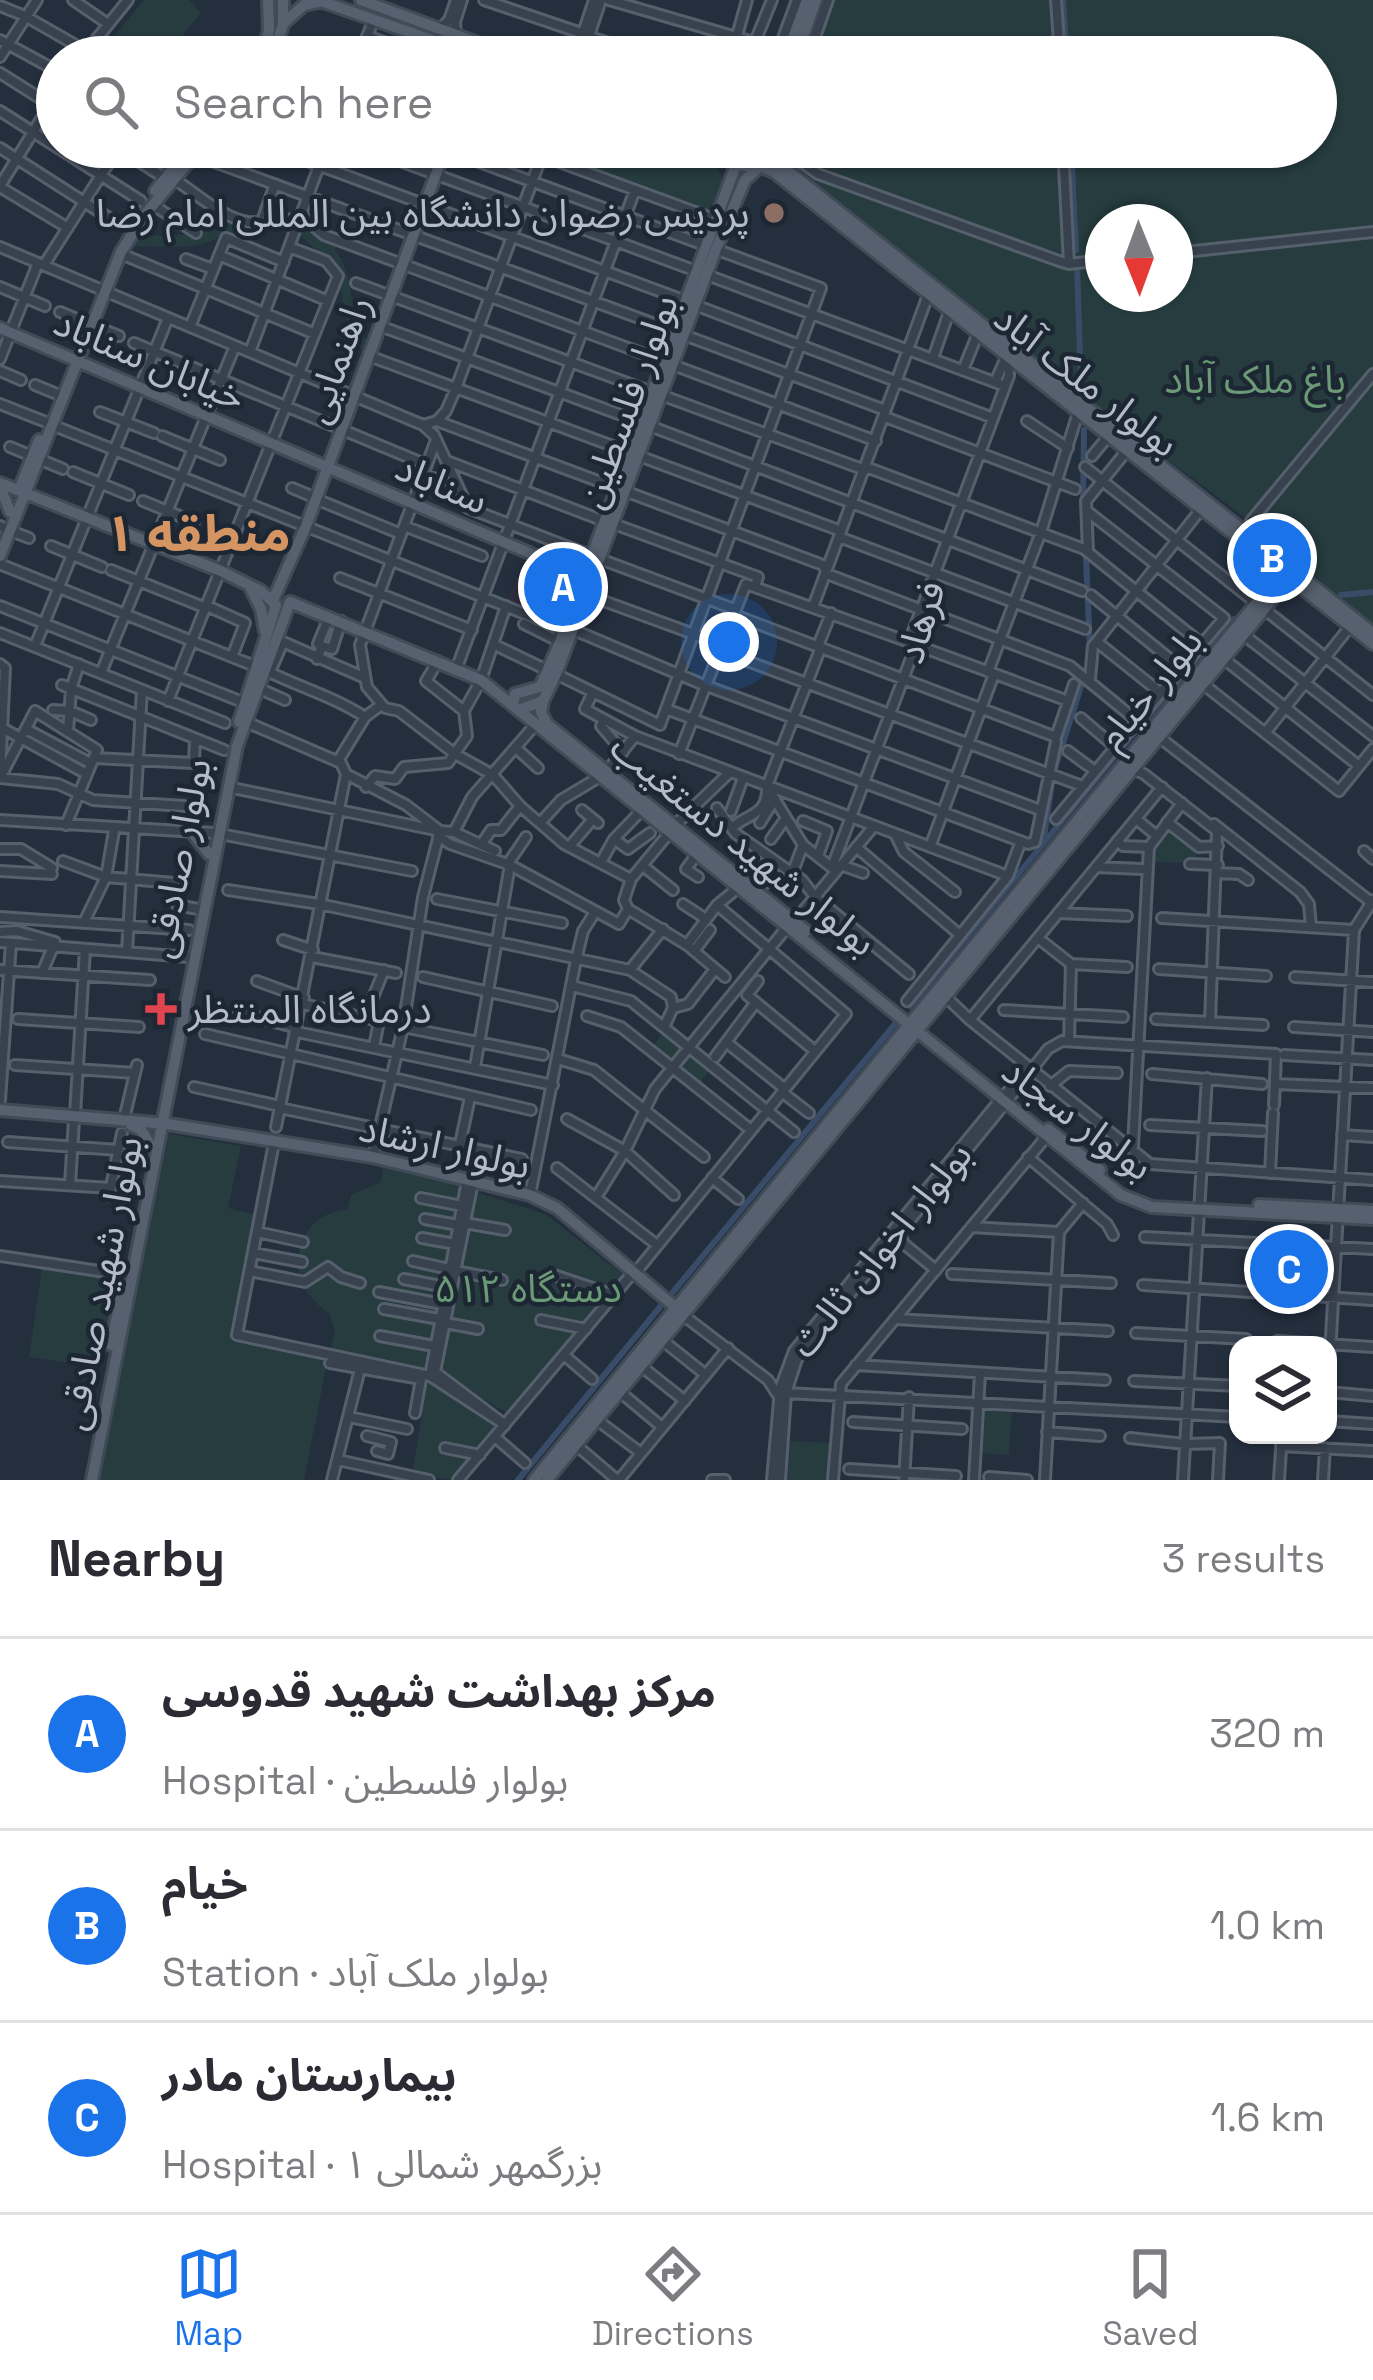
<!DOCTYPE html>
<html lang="en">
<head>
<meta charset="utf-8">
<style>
  :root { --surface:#fff; --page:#f2f2f3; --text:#2b2b33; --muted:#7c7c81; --line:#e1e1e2; --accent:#1a73e8 }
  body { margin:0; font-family:"Space Grotesk","Noto Sans Arabic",sans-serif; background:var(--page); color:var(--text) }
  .controls { position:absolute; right:36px; bottom:36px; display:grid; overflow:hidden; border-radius:24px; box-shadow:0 3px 9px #0004 }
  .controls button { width:108px; height:108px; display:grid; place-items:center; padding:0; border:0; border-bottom:3px solid var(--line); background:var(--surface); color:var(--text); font:60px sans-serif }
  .compass { position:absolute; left:1085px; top:204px; width:108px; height:108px; border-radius:50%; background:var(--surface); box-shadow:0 3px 9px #0004; rotate:179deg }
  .you { position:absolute; left:729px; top:642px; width:42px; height:42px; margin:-30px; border:9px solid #fff; border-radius:50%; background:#1a73e8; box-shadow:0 0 0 18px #1a73e833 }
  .badge { display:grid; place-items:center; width:78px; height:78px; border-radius:50%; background:var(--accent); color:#fff; font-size:39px; font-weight:700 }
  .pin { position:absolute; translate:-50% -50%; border:6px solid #fff; box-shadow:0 3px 12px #0006 }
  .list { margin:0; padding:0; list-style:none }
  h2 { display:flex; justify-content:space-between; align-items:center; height:156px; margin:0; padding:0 48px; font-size:51px }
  h2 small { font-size:39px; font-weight:400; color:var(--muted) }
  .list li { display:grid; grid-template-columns:78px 1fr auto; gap:36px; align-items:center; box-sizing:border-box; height:192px; padding:0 48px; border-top:3px solid var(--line) }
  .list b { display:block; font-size:45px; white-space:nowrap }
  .list p { margin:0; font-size:39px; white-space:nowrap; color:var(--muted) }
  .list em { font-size:39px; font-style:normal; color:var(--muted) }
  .icon { flex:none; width:66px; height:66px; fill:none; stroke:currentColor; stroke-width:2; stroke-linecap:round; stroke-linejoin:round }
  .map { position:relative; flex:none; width:1373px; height:1480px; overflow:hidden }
  .search { position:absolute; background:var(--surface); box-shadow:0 3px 9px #0004; left:36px; right:36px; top:36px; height:132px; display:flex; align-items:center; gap:30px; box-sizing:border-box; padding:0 42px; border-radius:66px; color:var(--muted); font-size:45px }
  .sheet { height:732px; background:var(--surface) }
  nav { display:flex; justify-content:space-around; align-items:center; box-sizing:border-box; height:168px; border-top:3px solid var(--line); background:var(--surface); font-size:33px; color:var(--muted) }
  nav a { display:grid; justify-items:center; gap:6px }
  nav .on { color:var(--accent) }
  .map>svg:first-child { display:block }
  .medical { fill:#32303f }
  .green { fill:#263c3f; fill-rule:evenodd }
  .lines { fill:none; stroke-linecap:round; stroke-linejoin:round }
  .canal { stroke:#394c67; stroke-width:6 }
  .minor-casing { stroke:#565f6c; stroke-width:14 }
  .major-casing { stroke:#414a57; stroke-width:16 }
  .minor { stroke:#38414e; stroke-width:8 }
  .major { stroke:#56606e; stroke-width:10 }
  .education-dot { fill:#8d6e63; stroke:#1d2633; stroke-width:4.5 }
  .health-dot { fill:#e0444e; stroke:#1d2633; stroke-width:4.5 }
  .labels { text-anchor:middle; stroke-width:9; stroke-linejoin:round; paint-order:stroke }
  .poi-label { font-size:39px; fill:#b4bcc9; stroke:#1d2633; text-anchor:end }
  .street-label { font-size:39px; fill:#b4bcc9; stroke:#1d2633 }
  .park-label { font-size:39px; fill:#6b9a76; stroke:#1d2633 }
  .district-label { font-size:51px; font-weight:bold; fill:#d59563; stroke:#1d2633 }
</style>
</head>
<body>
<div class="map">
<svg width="1373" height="1480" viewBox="0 0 1373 1480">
  <rect width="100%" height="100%" fill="#242f3e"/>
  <path class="medical" d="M554 569 579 580 561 624 507 603 517 577 543 587Z
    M1271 1248 1309 1250 1308 1292 1268 1289Z"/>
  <path class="green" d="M144 0H189L201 13 183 34 210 57H97Z
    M821 0H1373V624L1247 519 1117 422 1112 413H1104L827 194 788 162 783 147H1316V57H801ZM1103 222H1175V294H1103Z
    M547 147H700L712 153 724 183 712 217 546 156Z
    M292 220 290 226 233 236 223 234C201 252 162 246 134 246L140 236 198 234 239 221Z
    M303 221 336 244 335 250C358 280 345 315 367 341L363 351 349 332 337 270 299 234Z
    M1171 824 1197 846 1196 863 1152 862V847Z
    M664 1031 711 1069 696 1087 650 1050Z
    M169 1134 241 1146 228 1208 257 1215 232 1338 328 1358 304 1480H99Z
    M383 1166 466 1186 426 1372 373 1360 374 1351 371 1361 330 1352 335 1332 329 1313C281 1284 291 1215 348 1209L351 1195 381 1182Z
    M476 1192 545 1214 626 1277 509 1414 441 1375Z
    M42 1268 116 1279 100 1367 29 1357Z
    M428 1380 499 1429 457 1480 412 1475Z
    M982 1405 1012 1407 1009 1455 979 1453Z
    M789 1441 830 1443 827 1480H787Z"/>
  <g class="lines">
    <path class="canal" d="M1063 0 1066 45
      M1067 50 1069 57
      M1071 147 1076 250
      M1077 265 1081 387
      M1083 504 1084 430
      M1086 557 1090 649
      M1341 595 1373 592
      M1147 718 1226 623 1234 619
      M1055 768 1083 680
      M1043 844 1052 782
      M910 1006 1139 727
      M673 1292 895 1024
      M518 1480 660 1307"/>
    <g class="minor-casing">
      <path id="minor" d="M73 0 108 24
        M484 0 584 34
        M609 0 774 48
        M1056 0 1060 57
        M0 6 25 16 86 51
        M440 29 449 20 456 0
        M456 33 455 22 462 0
        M367 36 398 47
        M590 37 652 57
        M0 40 57 71
        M755 42 772 0
        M294 44 328 57
        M364 45 397 57
        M0 57 37 0
        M82 57 128 0
        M359 57 374 19
        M575 57 594 0
        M582 57 601 0
        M731 57 747 0
        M776 57 797 0
        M808 57 828 0
        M0 73 57 109
        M0 111 141 201
        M269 147 686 301
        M362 147 696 271
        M438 147 821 288 660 725 556 674
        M518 147 717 220
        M1063 147 1069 264
        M0 148 120 225
        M118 148 163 177
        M195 155 674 331
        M776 159 803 163 818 174 1059 261 1069 264 1103 260
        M177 181C198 195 223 218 248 222 265 224 282 217 299 220
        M0 186 57 93
        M0 187 68 228
        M153 205 196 233
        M301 215 324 235 663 361
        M262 221 275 184
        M0 247 423 425 437 421 823 565 827 574 1070 666 1141 724 1148 737
        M1175 253 1373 232
        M219 255 328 301
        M126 256 315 334
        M186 259 213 269
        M44 265 119 147
        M707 275 1005 386
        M356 283 652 392
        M0 287 45 306
        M695 305 993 418
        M60 312 86 323
        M92 325 119 336
        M380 326 640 422
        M190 327 226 238 284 262
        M684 335 885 410
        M134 343 427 465
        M250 352 326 147
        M369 356 629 452
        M933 358 948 315
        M0 359 38 263
        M673 365 876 441
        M963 370 976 338
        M0 371 21 380
        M995 382 1005 360
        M35 385 57 394
        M661 395 865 470
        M0 404 46 422
        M100 412 154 433
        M885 417 1075 489
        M437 421 446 411 456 388 545 147
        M1027 421 1068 448
        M52 425 565 630
        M424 426 434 435 468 508 592 556
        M650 426 1082 591
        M162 436 220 460
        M436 440 360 645 367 687 385 708 399 711 455 754 493 775 520 806 564 844 631 879
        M10 447 32 456
        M639 456 841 531
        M1092 456 1106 439
        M39 459 63 469
        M447 461 604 521
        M866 467 1084 549 1202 644
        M1085 467 1256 603
        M73 472 129 495
        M423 474 441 481
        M292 488 316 498
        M316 499 401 534
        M143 501 194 522
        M1087 511 1224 618 1141 716
        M1251 521 1373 374
        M614 524 758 577 755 586
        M0 526 4 528
        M404 526 482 556
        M11 531 29 538
        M839 537 1085 629
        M51 546 102 567
        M1088 551 1086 501 1124 454
        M600 559 734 609
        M2 565 257 667
        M111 570 206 608
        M340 578 472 630
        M1091 595 1181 668
        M590 596 721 644
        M0 606 245 703
        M207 606 245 623 232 657
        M813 607 927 298
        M1264 609 1373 695
        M732 614 1056 737 1074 684
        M524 624 560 642
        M574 630 704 685 1040 810
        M0 633 225 723
        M1244 635 1373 736
        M1001 637 1041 532 1077 416
        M1097 642 1161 693
        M495 645 547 670
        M916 645 1068 701
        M35 646 168 318
        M322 646 332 649 341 621
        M818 646 831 613
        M718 650 1082 786
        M317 659 322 646 318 644 329 617
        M1224 659 1359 766
        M438 661 426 681 464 711
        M0 664 5 668 0 774
        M457 667 635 190
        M269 672C302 688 334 697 365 717
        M270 672 283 642 363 677
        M988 672 1000 640
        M101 673 235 346
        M1090 679 1093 646 1198 513
        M1203 684 1339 791 1373 749
        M62 685 224 750
        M258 688 285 700
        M593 692 585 709 635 736 1008 876
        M168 701 338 276 326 261 289 247
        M666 709 1028 844 1035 842 1056 742
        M53 710 70 711 91 720
        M1081 718 1115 747
        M603 721 601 726 623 752
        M246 722 341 763 346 774 406 805 440 831 454 832 495 851
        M2 728 85 773
        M26 729 90 763
        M68 732 71 689 79 664
        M1265 733 1348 629
        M1159 737 1371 902
        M517 749 538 768
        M1068 751 1095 771
        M679 754 746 584 909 642
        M94 758 194 763 195 739
        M338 761 365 717 381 705
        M1133 769 1144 774 1217 831 1210 1022
        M607 771 635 736
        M0 778 35 711 97 750 66 825
        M0 778 58 784 93 800 184 806
        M366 787 375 776 395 779 404 767 448 763 467 736 464 711 481 680 506 606
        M233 788 440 831 423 897 403 1027 373 1157
        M769 790 803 845 835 870
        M717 808 735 833 802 880 815 897 909 974
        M582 810 598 823
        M731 811 743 778
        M1056 819 1137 721
        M1136 819 1157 836
        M0 820 214 833
        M803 821 827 831 818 856
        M1167 822 1199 847 1218 846
        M540 823 561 800 601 776
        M760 823 775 799
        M1214 824 1300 892 1309 904 1311 927
        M674 826 729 773
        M734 826C750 813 768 815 767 786L821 647
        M454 832 472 797 535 725
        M220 834 412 871
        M438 836 450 844 510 865 619 924 628 909
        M896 836 904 852 955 892
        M614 839 628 849 650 833
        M771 839 786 818
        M1117 841 1123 846 1149 847
        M481 845 491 830H501L520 806
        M569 847 593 819
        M856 847 960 935
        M930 847 994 674
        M0 849H21L52 868
        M1364 851 1373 859
        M697 854 686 869 698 877
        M63 861 106 877 174 883
        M601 862 614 839 642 810
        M1190 864 1218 865
        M507 865 526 837
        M841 865 863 873
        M643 866 673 890
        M832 867 916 645 909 642 1009 376V363
        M1096 867 1142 869
        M0 871 52 874
        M1217 873 1239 874 1248 880
        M792 874 803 845
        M750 885 768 859
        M228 890 319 904 630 970 671 997 673 1008 664 1027
        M758 892 767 880
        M437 899 562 923
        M683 904 706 919
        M177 905 198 909
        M628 909 687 945 725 977
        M628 909 624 900 631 879 670 832
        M1058 913 1127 916
        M0 917 189 930
        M1162 918 1354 930
        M85 920 106 877 114 831
        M794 922 874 826
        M0 932 17 931 55 942 42 973
        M1038 938 1071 964
        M283 940 313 950
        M0 942 188 957
        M687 945 717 905 739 887
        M694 951 710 930
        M127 952 142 690
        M312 957 396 973
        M1071 964 1127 967
        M1159 969 1266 976
        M0 970 150 980
        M630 970 663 929
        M423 977 552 1006
        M1295 977 1373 982
        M257 981 304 998
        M758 981 747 995 815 1051
        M572 986 631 1001 794 1132
        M946 997 970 1020 1150 1164 1373 1180
        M907 1001 1008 876 1021 841
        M303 1004 379 1021 374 1047
        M673 1008 688 1004 715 969
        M1004 1010 1123 1017
        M239 1012 297 1028
        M587 1016 621 1027 751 1130
        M365 1017 384 970
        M18 1019 139 1027
        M1156 1019 1263 1025
        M970 1020 1162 787
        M403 1027 543 1055
        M1294 1027 1373 1032
        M297 1032 553 1085
        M205 1034 531 1110
        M1069 1041 1071 964
        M726 1042 785 1089
        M1284 1055 1373 1060
        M715 1057 756 1002
        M558 1059 594 1070 704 1157
        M15 1065 135 1073
        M475 1067 510 865
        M1152 1074 1262 1084
        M1275 1084 1373 1088
        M1050 1086 1069 1071 1117 1073
        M194 1087 280 1106
        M782 1092 809 1113
        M1006 1094 1023 1073
        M1010 1097 1048 1049 1062 1041 1276 1054 1274 1105
        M0 1100 11 943
        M280 1108 522 1159
        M75 1115 85 949
        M124 1119 137 1065
        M567 1119 625 1151 674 1195
        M1150 1125 1262 1131
        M276 1127 346 774
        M1342 1135 1373 1137
        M8 1142 118 1150
        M460 1144 470 1097
        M1133 1146 1149 847 1182 803
        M273 1148 237 1335 430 1376 435 1372
        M1028 1157 1107 1224 1113 1235
        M557 1168 657 1245
        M1270 1173 1273 1113
        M712 1178 738 1199
        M0 1181 111 1188
        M70 1185 74 1120
        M466 1186 430 1376 505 1425
        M472 1187 435 1372 504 1424
        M530 1195 576 960 583 931 595 912
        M109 1196 122 1133
        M597 1196 625 1151 655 1089 788 926
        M421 1198 462 1206
        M425 1219 458 1225
        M465 1223 505 1230
        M971 1227 1059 1232
        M257 1232 303 1242
        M1059 1232 1083 1203
        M899 1233 904 1244 936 1270
        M1145 1237 1373 1249
        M422 1238 455 1244
        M253 1253 302 1262
        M0 1256 125 1275
        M413 1261 449 1269
        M250 1271 305 1282 328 1267 341 1277 360 1283
        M456 1271 502 1280
        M636 1272 846 1014 717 905
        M952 1274 1111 1283
        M557 1276 613 1295
        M404 1279 446 1287
        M1143 1285 1373 1300
        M379 1292 442 1304
        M384 1309 439 1319
        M683 1315 768 1380 777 1394
        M896 1319 1108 1331
        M541 1320 586 1329
        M446 1323 478 1329
        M1136 1333 1246 1339
        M380 1336 434 1346
        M662 1340 706 1375
        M1277 1341 1373 1347
        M564 1355 592 1379
        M330 1363 421 1379 415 1413
        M856 1365 1105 1380
        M641 1366 685 1401
        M1134 1381 1238 1386
        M1328 1390 1354 930 1373 900
        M620 1392 662 1427
        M1328 1392 1373 1396
        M786 1393 1238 1417
        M349 1417 407 1429
        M597 1420 641 1453
        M1328 1421 1373 1424
        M853 1422 962 1429
        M1047 1432 1100 1436
        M367 1436 391 1442 388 1454 377 1451
        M495 1437 525 1463
        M1130 1438 1185 1444 1220 1443 1218 1480
        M576 1445 617 1480
        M1281 1446 1372 1451
        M445 1448 480 1455
        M338 1460 429 1480
        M849 1469 956 1476
        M989 1477 1027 1480
        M332 1480 361 1365
        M458 1480 630 1276
        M619 1480 728 1348
        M712 1480H725
        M772 1480 780 1389 794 1351 1001 1099
        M780 1480 786 1393 797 1359 1006 1102
        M833 1480 841 1384 1046 1137
        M904 1480 909 1397
        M974 1480 980 1373
        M1045 1480 1059 1232
        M1183 1480 1207 1078
        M1279 1480 1282 1435
        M1323 1480 1325 1448"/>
    </g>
    <g class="major-casing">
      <path id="major" d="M318 0 480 57
        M361 0 516 57
        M285 22 304 5 322 1
        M262 57 269 30 268 0
        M272 57 283 25V0
        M786 57 807 0
        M796 57 816 0
        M735 147 740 165 758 168
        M770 151 779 164 1373 633
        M762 167 774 172 1373 644
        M155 191 191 147
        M0 328 593 580
        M0 483 221 571 261 591 274 603
        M0 486 10 512
        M19 490 39 440
        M0 556 121 252 143 217 201 147
        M250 587 261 609 265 631
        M273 600 306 526 446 147
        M290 602 481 680 1121 1195 1152 1207 1373 1219
        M543 701 541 712 547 724 806 931
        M513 705 515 694 540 687 560 642 737 162
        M519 710 543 701 556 674 716 249 745 180 757 169
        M239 722 276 605
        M195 836 209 854
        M0 1110 168 1124 373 1157 530 1195 557 1208 680 1311
        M131 1125 141 1130 151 1146
        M1048 1129 1100 1170
        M1259 1205 1373 1211
        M111 1345 122 1292
        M92 1480 237 746 290 602
        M534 1480 1282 572 1290 568
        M547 1480 1249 628 1289 578 1290 568"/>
    </g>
    <use href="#minor" class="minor"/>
    <use href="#major" class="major"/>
  </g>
  <circle class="education-dot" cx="774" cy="213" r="12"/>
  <path class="health-dot" d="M155 991h12v12h12v12h-12v12h-12v-12h-12v-12h12z"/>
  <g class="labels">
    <g class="poi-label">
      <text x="750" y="227">پردیس رضوان دانشگاه بین المللی امام رضا</text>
      <text x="188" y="1023" text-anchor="start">درمانگاه المنتظر</text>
    </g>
    <g class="street-label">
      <text transform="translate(150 359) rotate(23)" y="14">خیابان سناباد</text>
      <text transform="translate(336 359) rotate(-70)" y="14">راهنمایی</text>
      <text transform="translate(1087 380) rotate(38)" y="14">بولوار ملک آباد</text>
      <text transform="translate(627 401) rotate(-70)" y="14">بولوار فلسطین</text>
      <text transform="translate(442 483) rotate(23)" y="14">سناباد</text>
      <text transform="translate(920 622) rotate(-73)" y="14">فرهاد</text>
      <text transform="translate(1149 688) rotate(-51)" y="14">بلوار خیام</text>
      <text transform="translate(744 844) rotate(39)" y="14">بولوار شهید دستغیب</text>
      <text transform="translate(178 858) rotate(-79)" y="14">بولوار صادقی</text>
      <text transform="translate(1078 1118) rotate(37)" y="14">بولوار سجاد</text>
      <text transform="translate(445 1146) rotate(13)" y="14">بولوار ارشاد</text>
      <text transform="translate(880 1249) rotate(-51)" y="14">بولوار اخوان ثالث</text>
      <text transform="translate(100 1283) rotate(-79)" y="14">بولوار شهید صادقی</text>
    </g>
    <g class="park-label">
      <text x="1255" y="393">باغ ملک آباد</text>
      <text x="528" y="1302">۵۱۲ دستگاه</text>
    </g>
    <g class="district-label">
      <text x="198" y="551">منطقه ۱</text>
    </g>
  </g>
</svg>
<div class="controls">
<button><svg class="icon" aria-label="layers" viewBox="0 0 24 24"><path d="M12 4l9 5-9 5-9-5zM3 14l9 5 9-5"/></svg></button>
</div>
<svg class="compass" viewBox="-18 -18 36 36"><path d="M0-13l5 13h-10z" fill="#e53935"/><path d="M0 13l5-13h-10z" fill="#7c7c81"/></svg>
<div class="you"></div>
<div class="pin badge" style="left:563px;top:587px">A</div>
<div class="pin badge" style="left:1272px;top:558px">B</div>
<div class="pin badge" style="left:1289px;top:1269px">C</div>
<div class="search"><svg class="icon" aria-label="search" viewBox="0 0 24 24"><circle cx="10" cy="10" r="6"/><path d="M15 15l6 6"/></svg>Search here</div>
</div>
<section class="sheet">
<h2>Nearby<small>3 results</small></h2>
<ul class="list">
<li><span class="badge">A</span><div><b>مرکز بهداشت شهید قدوسی</b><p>Hospital · بولوار فلسطین</p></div><em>320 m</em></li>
<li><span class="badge">B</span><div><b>خیام</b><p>Station · بولوار ملک آباد</p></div><em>1.0 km</em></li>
<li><span class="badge">C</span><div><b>بیمارستان مادر</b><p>Hospital · بزرگمهر شمالی ۱</p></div><em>1.6 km</em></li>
</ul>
</section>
<nav>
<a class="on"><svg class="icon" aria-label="map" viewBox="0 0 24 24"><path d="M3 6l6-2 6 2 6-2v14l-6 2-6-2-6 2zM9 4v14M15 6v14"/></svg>Map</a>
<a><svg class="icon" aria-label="directions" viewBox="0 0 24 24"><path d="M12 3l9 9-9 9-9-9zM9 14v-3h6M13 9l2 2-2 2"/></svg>Directions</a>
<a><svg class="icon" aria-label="saved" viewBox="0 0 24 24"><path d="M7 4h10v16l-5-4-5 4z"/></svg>Saved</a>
</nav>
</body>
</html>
